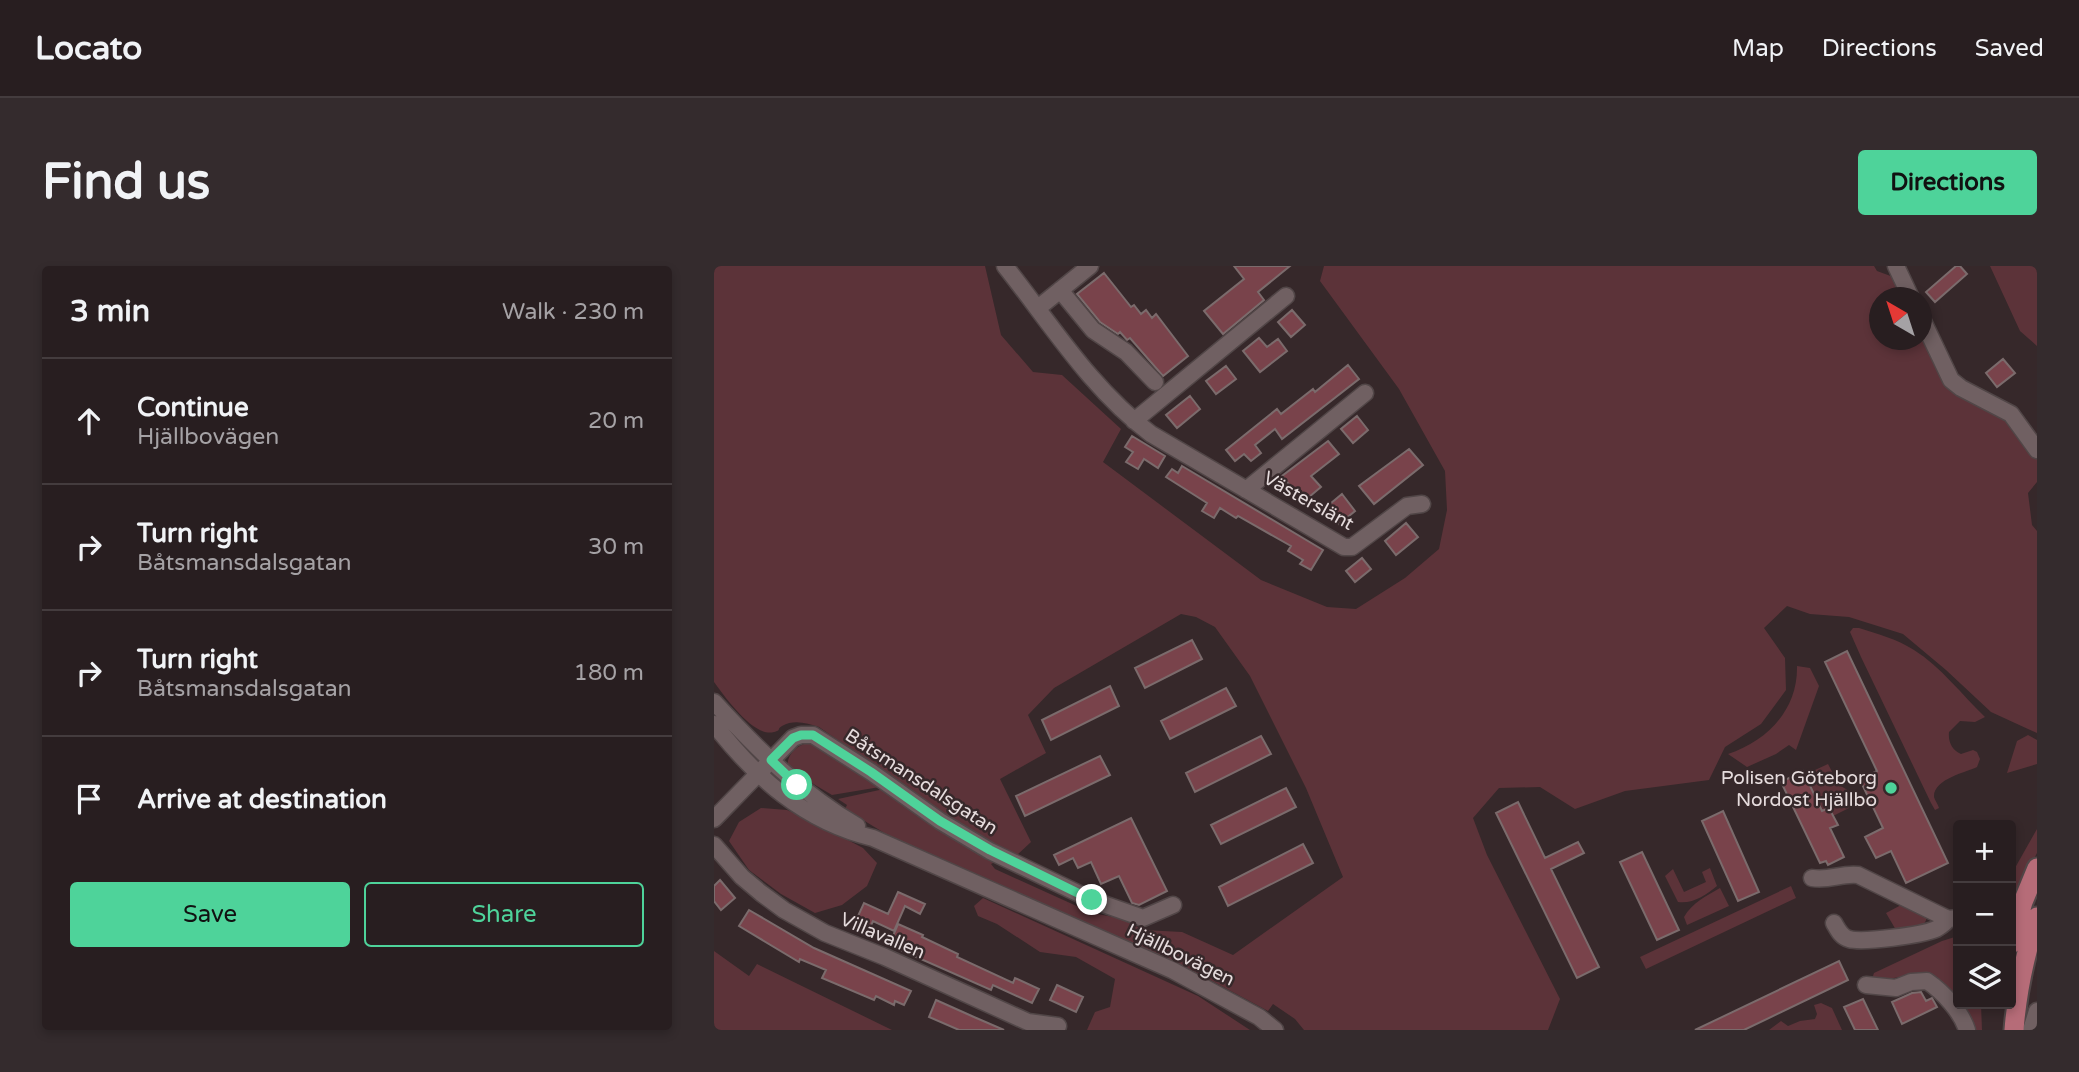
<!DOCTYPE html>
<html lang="en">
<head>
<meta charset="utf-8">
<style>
  :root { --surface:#281e20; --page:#342b2d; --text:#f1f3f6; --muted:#a5a2a5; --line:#443c3e; --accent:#4ed39a }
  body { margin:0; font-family:"Varela Round",sans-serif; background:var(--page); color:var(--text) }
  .controls { position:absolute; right:21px; bottom:21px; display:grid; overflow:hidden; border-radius:7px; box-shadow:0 4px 10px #0003 }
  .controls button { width:63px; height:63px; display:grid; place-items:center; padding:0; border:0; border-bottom:2px solid var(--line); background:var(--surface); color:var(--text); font:35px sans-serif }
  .compass { position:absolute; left:1155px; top:21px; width:63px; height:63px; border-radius:50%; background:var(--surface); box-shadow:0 4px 10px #0003; rotate:321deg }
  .stop { position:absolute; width:21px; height:21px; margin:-16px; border:5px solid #4ed39a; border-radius:50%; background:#fff }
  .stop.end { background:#4ed39a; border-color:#fff; box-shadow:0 2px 7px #0008 }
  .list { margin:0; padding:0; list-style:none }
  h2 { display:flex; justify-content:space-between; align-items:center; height:91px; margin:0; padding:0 28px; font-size:30px }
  h2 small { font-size:23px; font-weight:400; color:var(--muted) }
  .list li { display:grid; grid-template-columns:46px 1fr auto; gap:21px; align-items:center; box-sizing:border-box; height:126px; padding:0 28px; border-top:2px solid var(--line) }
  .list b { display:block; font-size:26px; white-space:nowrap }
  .list p { margin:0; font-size:23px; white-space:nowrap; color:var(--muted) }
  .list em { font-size:23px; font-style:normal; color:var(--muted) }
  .actions { display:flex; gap:14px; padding:21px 28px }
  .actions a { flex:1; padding:16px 0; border:2px solid var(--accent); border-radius:7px; text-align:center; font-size:24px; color:var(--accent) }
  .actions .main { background:var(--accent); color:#111 }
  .icon { flex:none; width:38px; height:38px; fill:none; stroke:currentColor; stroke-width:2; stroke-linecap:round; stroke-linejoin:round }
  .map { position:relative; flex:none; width:1323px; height:764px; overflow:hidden; border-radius:7px }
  header { display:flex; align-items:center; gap:42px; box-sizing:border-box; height:98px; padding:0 35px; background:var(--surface); border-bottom:2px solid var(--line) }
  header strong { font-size:33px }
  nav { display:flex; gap:38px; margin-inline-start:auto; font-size:24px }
  .intro { display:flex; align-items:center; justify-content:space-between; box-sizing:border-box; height:168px; padding:0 42px }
  h1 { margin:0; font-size:49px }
  .button { padding:18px 32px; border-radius:7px; background:var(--accent); color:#111; font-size:24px; font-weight:700 }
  main { display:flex; gap:42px; padding:0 42px }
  aside { flex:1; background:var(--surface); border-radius:7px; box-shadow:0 4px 10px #0003 }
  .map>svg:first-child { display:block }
  .green { fill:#5c3339 }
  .building { fill:#79434b; stroke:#7b6b6c; stroke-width:2 }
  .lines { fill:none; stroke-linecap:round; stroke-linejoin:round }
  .minor-casing { stroke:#514647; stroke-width:19 }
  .major-casing { stroke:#514647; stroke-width:23 }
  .minor { stroke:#706062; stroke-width:16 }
  .major { stroke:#b66c78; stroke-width:19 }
  .route { stroke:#4ed39a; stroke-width:9 }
  .poi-dot { fill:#4ed39a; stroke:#36282a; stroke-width:2.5 }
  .labels { text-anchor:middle; stroke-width:5; stroke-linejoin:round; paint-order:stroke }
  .street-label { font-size:19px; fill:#e6dcdd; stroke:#36282a }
  .poi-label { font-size:19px; fill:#e6dcdd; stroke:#36282a; text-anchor:end }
</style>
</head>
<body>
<header>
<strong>Locato</strong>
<nav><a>Map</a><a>Directions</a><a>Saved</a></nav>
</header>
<div class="intro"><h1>Find us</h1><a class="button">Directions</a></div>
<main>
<aside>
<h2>3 min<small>Walk · 230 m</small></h2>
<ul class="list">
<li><svg class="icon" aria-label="ahead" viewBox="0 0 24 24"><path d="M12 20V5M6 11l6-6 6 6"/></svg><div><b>Continue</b><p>Hjällbovägen</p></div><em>20 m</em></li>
<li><svg class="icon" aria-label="right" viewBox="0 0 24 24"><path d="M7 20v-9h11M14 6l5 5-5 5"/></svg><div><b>Turn right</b><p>Båtsmansdalsgatan</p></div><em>30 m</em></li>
<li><svg class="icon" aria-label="right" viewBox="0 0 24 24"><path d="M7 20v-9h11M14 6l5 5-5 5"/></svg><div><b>Turn right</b><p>Båtsmansdalsgatan</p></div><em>180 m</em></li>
<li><svg class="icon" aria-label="arrive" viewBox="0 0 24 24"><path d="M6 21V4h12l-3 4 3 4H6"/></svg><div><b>Arrive at destination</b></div></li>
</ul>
<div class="actions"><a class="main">Save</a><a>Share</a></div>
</aside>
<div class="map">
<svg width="1323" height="764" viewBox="0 0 1323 764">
  <rect width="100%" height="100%" fill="#36282a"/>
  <path class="green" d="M0 0H271L287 69 319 106 348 109 407 163 389 196 547 314 613 341 642 343 691 312 725 283 733 244 731 205 685 123 606 15 610 0H1160L1163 5 1182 12 1193 31 1166 32V74H1208V61L1232 113 1293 149 1323 190V216L1314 227 1318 259 1323 265V467L1277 446 1232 404 1189 368 1135 351 1096 348 1073 340 1050 362 1071 392 1072 424 1047 458 1011 481 995 514 911 525 861 543 826 521 785 522 759 552 773 589 846 733 834 764H590L581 753 559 738 554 745 472 701 172 568 131 543 133 539 124 533 170 523 283 595 277 598 281 603 378 647 405 652 430 664 468 666 519 689 629 611 592 522 536 410 501 361 482 351 467 348 340 422 314 449 332 487 286 513 317 576 302 590 229 547 105 461C93 457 80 453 68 460 62 464 68 464 60 466 40 472 11 431 0 416Z
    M1276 0H1323V80L1306 65Z
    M1139 362H1145C1164 368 1183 373 1200 384 1227 401 1248 429 1271 451L1261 456 1246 455 1235 466C1234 476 1238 484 1247 488L1259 484 1263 486 1266 493 1263 501C1253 506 1219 513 1220 531 1221 535 1224 538 1225 542L1221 544 1217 537 1147 391 1136 366Z
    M1083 400 1096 402 1105 420 1082 484 1075 479 1062 488 1033 501 1014 488C1053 475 1084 444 1083 400Z
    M1314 469 1323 474V498L1293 507 1303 475Z
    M96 476 105 478 166 521 118 529 74 503C71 489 83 479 96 476Z
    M1114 498 1125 519 1151 534 1119 550 1115 542 1108 545 1095 520 1106 514 1101 504Z
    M47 542 73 544 98 555 149 582 163 597 153 620 128 639 101 647 67 628 35 604 15 575 25 556Z
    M1323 563V587L1305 621 1297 631V609Z
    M996 602 1003 620C992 629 979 638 964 636L951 610 959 603 970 626 992 616 988 606Z
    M1077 620 1082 632 932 703 926 691Z
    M1006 622 1015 640 973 659 970 651C978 637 992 630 1006 622Z
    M269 632 484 730 536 764H373L381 746 396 741 401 713 362 691 326 686 283 658 264 650 260 640Z
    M1189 638 1213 650C1212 664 1194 663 1182 664L1172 647Z
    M1244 670V738H1267L1268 764H1258L1205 708 1161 715 1158 713 1160 707 1228 675Z
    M0 685 35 710 43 698 178 764H0Z
    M1107 737 1118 742 1128 764H1055L1067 755 1074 760 1086 755 1101 753 1103 748 1100 739Z"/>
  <path class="building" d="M520 0H576L544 26 550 34 509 68 490 45 530 13Z
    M1242 0H1246L1253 8 1221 36 1212 26Z
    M390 7 417 41 420 39 427 48 432 44 438 52 442 48 474 90 449 110 416 72 413 74 406 66 404 68 386 56 363 28Z
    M578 44 591 59 577 71 564 56Z
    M545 72 553 81 564 73 573 85 546 106 529 85Z
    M1289 93 1301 107 1283 121 1272 107Z
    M634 99 645 113 568 173 561 163 541 179 547 187 537 195 530 188 521 195 512 184 563 143 567 148 599 123 601 126Z
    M512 100 522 113 502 128 492 115Z
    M476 130 486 143 463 162 452 149Z
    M643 150 654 164 639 177 627 163Z
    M418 170 451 190 444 202 430 193 424 203 412 196 419 186 411 181Z
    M614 175 625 188 597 210 607 221 589 236 568 210Z
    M695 183 709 199 660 238 645 220Z
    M468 200 609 284 597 304 586 298 589 294 574 285 577 280 524 250 522 252 506 242 500 252 488 245 493 237 452 211 458 203 464 207Z
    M628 228 641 245 625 258 611 242Z
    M692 257 704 271 682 289 671 275Z
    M648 292 657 303 641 316 632 305Z
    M478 374 488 393 431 422 421 402Z
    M1133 385 1234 597 1192 617 1177 585 1162 592 1151 571 1169 562 1146 514 1163 505 1111 396Z
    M396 420 405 440 337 474 328 454Z
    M512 422 522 440 456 473 447 455Z
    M547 470 557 488 481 526 472 507Z
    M386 490 396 509 311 550 302 530Z
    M1089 505 1108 545 1115 542 1124 559 1116 562 1130 591 1114 599 1112 595 1106 597 1067 516Z
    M572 522 582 541 507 578 497 559Z
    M804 536 831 592 864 576 870 587 837 603 885 701 863 712 782 547Z
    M1009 545 1045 626 1024 635 988 555Z
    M417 552 453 625 425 639 418 637 405 610 387 618 377 596 364 602 359 592 345 599 340 589Z
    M589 578 599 597 514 640 505 621Z
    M928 586 965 664 943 674 906 596Z
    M6 614 21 632 7 644 0 635V620Z
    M184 626 211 638 206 648 191 640 180 665 159 655 152 670 138 663 150 637 174 648Z
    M35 644 100 682 197 725 190 739 181 735 180 739 162 730 160 734 108 712 112 704 86 693 85 696 25 660Z
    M184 658 209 669 208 671 244 688 243 691 299 717 301 712 325 723 318 737 279 719 277 724 175 679Z
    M1125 695 1134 714 1030 764H981Z
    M343 719 369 731 362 746 336 734Z
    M1207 726 1212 735 1218 732 1223 741 1188 758 1178 736 1198 727Z
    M1149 733 1164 764H1141L1130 741Z
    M222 734 260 751 290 764H245L215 751Z"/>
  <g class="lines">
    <g class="minor-casing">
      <path id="minor" d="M291 0C337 58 377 123 437 168L630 281H638L693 240 708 238
        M1182 0 1197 32
        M346 24 379 64 412 86 441 116
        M324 42 376 0
        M1208 53 1237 114 1247 122 1297 148 1323 184
        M420 155 572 30
        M532 224 651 127
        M0 436C43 483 88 528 143 560
        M0 458C42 512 91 556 159 572L458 704 545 751 561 764
        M0 553 79 472 87 469H99L157 506 226 555 276 585 378 634 429 652 459 639
        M0 579 28 611 47 627 70 644 111 667 171 691 314 756 344 760
        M1098 612C1116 615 1127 607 1144 609L1234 653 1244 652
        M1120 657C1124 664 1127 671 1135 673 1149 677 1208 669 1222 663 1227 660 1231 658 1234 653
        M1152 719 1182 722 1197 716 1213 715C1229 726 1247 745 1253 764
        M1317 764 1323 745"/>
    </g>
    <g class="major-casing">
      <path id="major" d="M1297 678 1309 636 1323 602
        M1300 764C1303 725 1311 688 1323 651"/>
    </g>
    <use href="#minor" class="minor"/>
    <use href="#major" class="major"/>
  </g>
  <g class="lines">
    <path class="route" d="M83 519 57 494 79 472 87 469H99L157 506 226 555 276 584 378 634"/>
  </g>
  <circle class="poi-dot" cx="1177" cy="522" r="7"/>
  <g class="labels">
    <g class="street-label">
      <text transform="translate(595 234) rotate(29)" y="7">Västerslänt</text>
      <text transform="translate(208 515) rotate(33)" y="7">Båtsmansdalsgatan</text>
      <text transform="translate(169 669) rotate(23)" y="7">Villavallen</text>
      <text transform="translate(467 688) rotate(26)" y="7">Hjällbovägen</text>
    </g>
    <g class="poi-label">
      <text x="1163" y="518">Polisen Göteborg<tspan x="1163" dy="22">Nordost Hjällbo</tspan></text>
    </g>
  </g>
</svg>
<div class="controls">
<button>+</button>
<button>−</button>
<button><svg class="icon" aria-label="layers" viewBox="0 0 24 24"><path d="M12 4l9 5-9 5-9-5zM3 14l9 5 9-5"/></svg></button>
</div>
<svg class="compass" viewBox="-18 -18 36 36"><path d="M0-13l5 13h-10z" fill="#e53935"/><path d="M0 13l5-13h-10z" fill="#a5a2a5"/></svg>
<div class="stop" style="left:83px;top:519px"></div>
<div class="stop end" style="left:378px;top:634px"></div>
</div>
</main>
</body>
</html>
